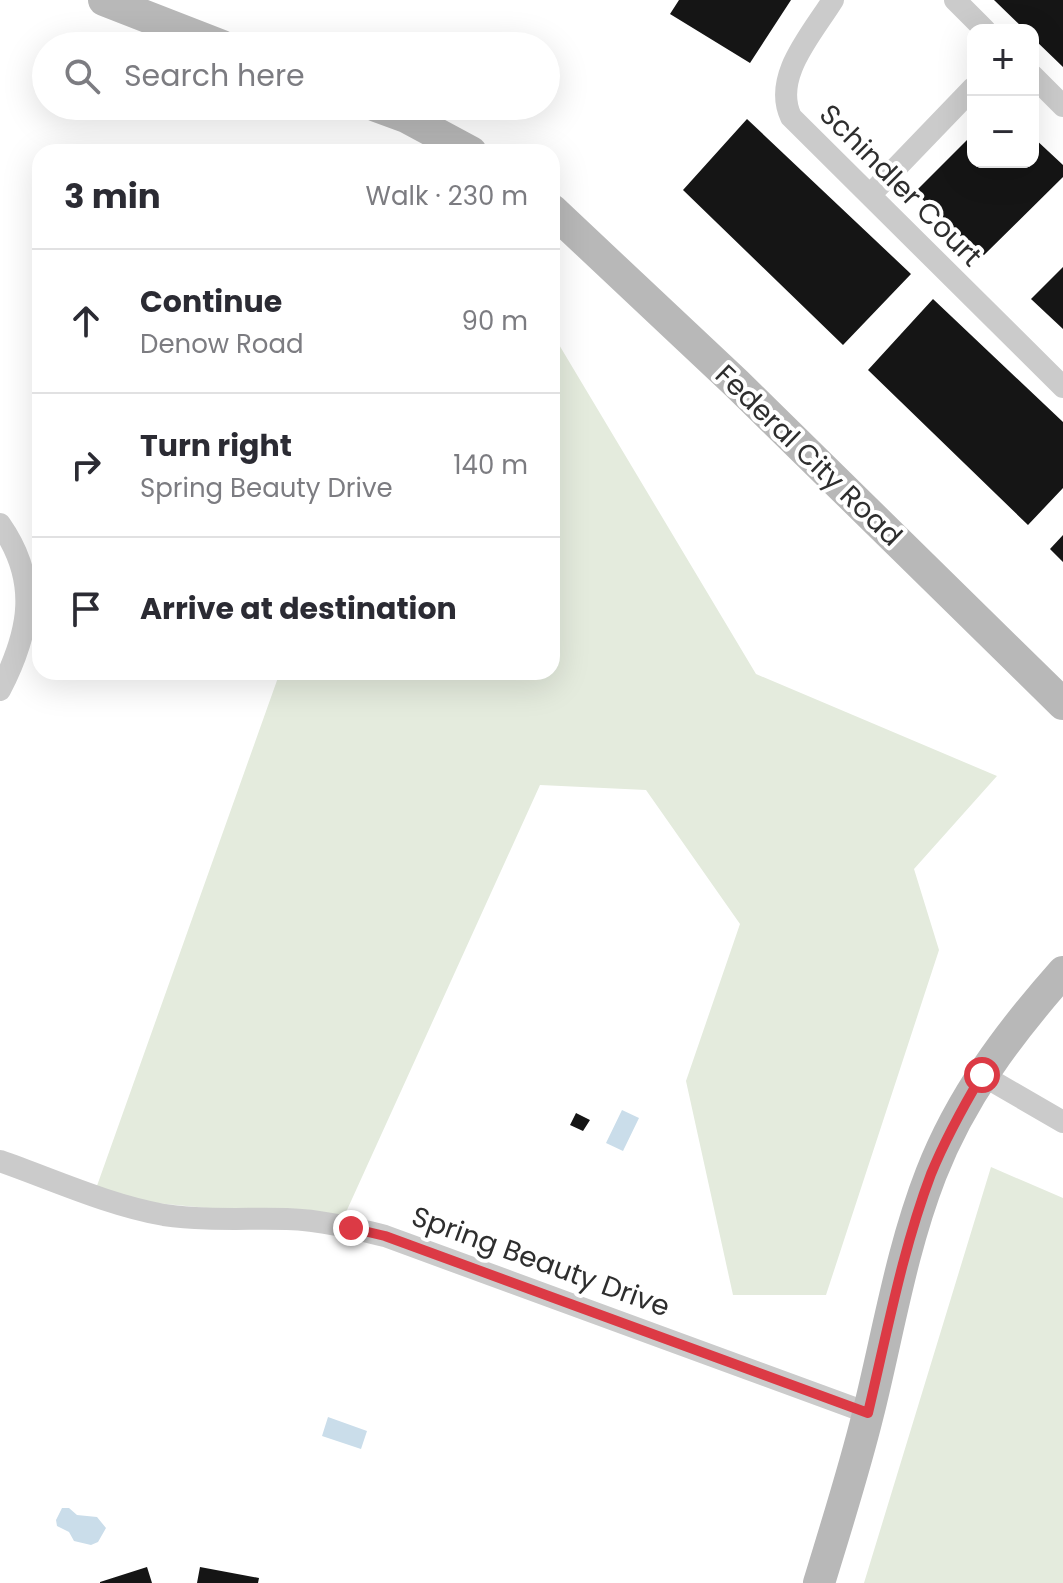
<!DOCTYPE html>
<html lang="en">
<head>
<meta charset="utf-8">
<style>
  :root { --surface:#fff; --page:#f2f2f3; --text:#2b2b33; --muted:#7c7c81; --line:#e1e1e2 }
  body { margin:0; font-family:Poppins,sans-serif; background:var(--page); color:var(--text) }
  .controls { position:absolute; right:24px; top:24px; display:grid; overflow:hidden; border-radius:16px; box-shadow:0 8px 32px #0002 }
  .controls button { width:72px; height:72px; display:grid; place-items:center; padding:0; border:0; border-bottom:2px solid var(--line); background:var(--surface); color:var(--text); font:40px sans-serif }
  .stop { position:absolute; width:24px; height:24px; margin:-18px; border:6px solid #dc3a45; border-radius:50%; background:#fff }
  .stop.end { background:#dc3a45; border-color:#fff; box-shadow:0 2px 8px #0008 }
  .list { margin:0; padding:0; list-style:none }
  h2 { display:flex; justify-content:space-between; align-items:center; height:104px; margin:0; padding:0 32px; font-size:34px }
  h2 small { font-size:26px; font-weight:400; color:var(--muted) }
  .list li { display:grid; grid-template-columns:52px 1fr auto; gap:24px; align-items:center; box-sizing:border-box; height:144px; padding:0 32px; border-top:2px solid var(--line) }
  .list b { display:block; font-size:30px; white-space:nowrap }
  .list p { margin:0; font-size:26px; white-space:nowrap; color:var(--muted) }
  .list em { font-size:26px; font-style:normal; color:var(--muted) }
  .icon { flex:none; width:44px; height:44px; fill:none; stroke:currentColor; stroke-width:2; stroke-linecap:round; stroke-linejoin:round }
  .map { position:relative; flex:none; width:1063px; height:1583px; overflow:hidden }
  .search { position:absolute; background:var(--surface); box-shadow:0 8px 32px #0002; left:32px; top:32px; width:528px; height:88px; display:flex; align-items:center; gap:20px; box-sizing:border-box; padding:0 28px; border-radius:44px; color:var(--muted); font-size:30px }
  .panel { position:absolute; background:var(--surface); box-shadow:0 8px 32px #0002; left:32px; top:144px; width:528px; height:536px; border-radius:24px }
  .map>svg:first-child { display:block }
  .green { fill:#e4ebdd }
  .water { fill:#caddea }
  .building { fill:#151515 }
  .lines { fill:none; stroke-linecap:round; stroke-linejoin:round }
  .street { stroke:#cbcbcb; stroke-width:22 }
  .secondary { stroke:#b8b8b8; stroke-width:32 }
  .route { stroke:#dc3a45; stroke-width:10 }
  .labels { text-anchor:middle; stroke-width:8; stroke-linejoin:round; paint-order:stroke }
  .street-label { font-size:28px; fill:#2e2e2e; stroke:#fff }
</style>
</head>
<body>
<div class="map">
<svg width="1063" height="1583" viewBox="0 0 1063 1583">
  <rect width="100%" height="100%" fill="#fff"/>
  <path class="green" d="M552 333 756 674 997 776 914 869 939 950 826 1295H733L686 1081 740 924 646 790 540 785 342 1221 93 1197 280 672H552Z
    M991 1167 1063 1198V1583H864Z"/>
  <path class="water" d="M622 1110 639 1118 623 1151 606 1143Z
    M328 1417 367 1431 361 1449 322 1436Z
    M62 1508H69L77 1515 97 1517 106 1528 98 1542 91 1545 74 1541 69 1532 57 1526 56 1520Z"/>
  <path class="building" d="M679 0H791L750 63 670 14Z
    M994 0H1063V67L1033 38V30H1025Z
    M747 119 911 274 843 345 683 190Z
    M973 134V162H1033V137L1063 165V177L982 257 915 192Z
    M1063 267V329L1031 299Z
    M933 299 1063 422V488L1028 525 868 370Z
    M1063 535V562L1050 549Z
    M576 1113 590 1120 583 1131 570 1125Z
    M147 1567 152 1583H100V1582Z
    M200 1567 259 1578 258 1583H197Z"/>
  <g class="lines">
    <path class="street" d="M833 0C812 34 772 77 791 117L1063 387
      M955 0 985 30
      M1033 76 1063 106
      M870 195 973 88
      M0 524C40 581 30 632 0 690
      M982 1075 1063 1122
      M0 1161C54 1180 108 1205 164 1215 205 1221 246 1218 287 1219 320 1220 353 1228 385 1236L868 1413"/>
    <path class="secondary" d="M104 0 222 46
      M376 106 406 117 471 152
      M552 210 736 383 1063 704
      M819 1583C836 1527 854 1471 868 1414 888 1334 901 1251 931 1174 961 1097 1009 1033 1063 972"/>
  </g>
  <g class="lines">
    <path class="route" d="M351 1228 385 1236 868 1413C887 1333 902 1251 931 1174 945 1140 963 1107 982 1075"/>
  </g>
  <g class="labels">
    <g class="street-label">
      <text transform="translate(901 185) rotate(45)" y="10">Schindler Court</text>
      <text transform="translate(809 455) rotate(44)" y="10">Federal City Road</text>
      <text transform="translate(541 1261) rotate(20)" y="10">Spring Beauty Drive</text>
    </g>
  </g>
</svg>
<div class="controls">
<button>+</button>
<button>−</button>
</div>
<div class="stop" style="left:982px;top:1075px"></div>
<div class="stop end" style="left:351px;top:1228px"></div>
<div class="search"><svg class="icon" aria-label="search" viewBox="0 0 24 24"><circle cx="10" cy="10" r="6"/><path d="M15 15l6 6"/></svg>Search here</div>
<section class="panel">
<h2>3 min<small>Walk · 230 m</small></h2>
<ul class="list">
<li><svg class="icon" aria-label="ahead" viewBox="0 0 24 24"><path d="M12 20V5M6 11l6-6 6 6"/></svg><div><b>Continue</b><p>Denow Road</p></div><em>90 m</em></li>
<li><svg class="icon" aria-label="right" viewBox="0 0 24 24"><path d="M7 20v-9h11M14 6l5 5-5 5"/></svg><div><b>Turn right</b><p>Spring Beauty Drive</p></div><em>140 m</em></li>
<li><svg class="icon" aria-label="arrive" viewBox="0 0 24 24"><path d="M6 21V4h12l-3 4 3 4H6"/></svg><div><b>Arrive at destination</b></div></li>
</ul>
</section>
</div>
</body>
</html>
